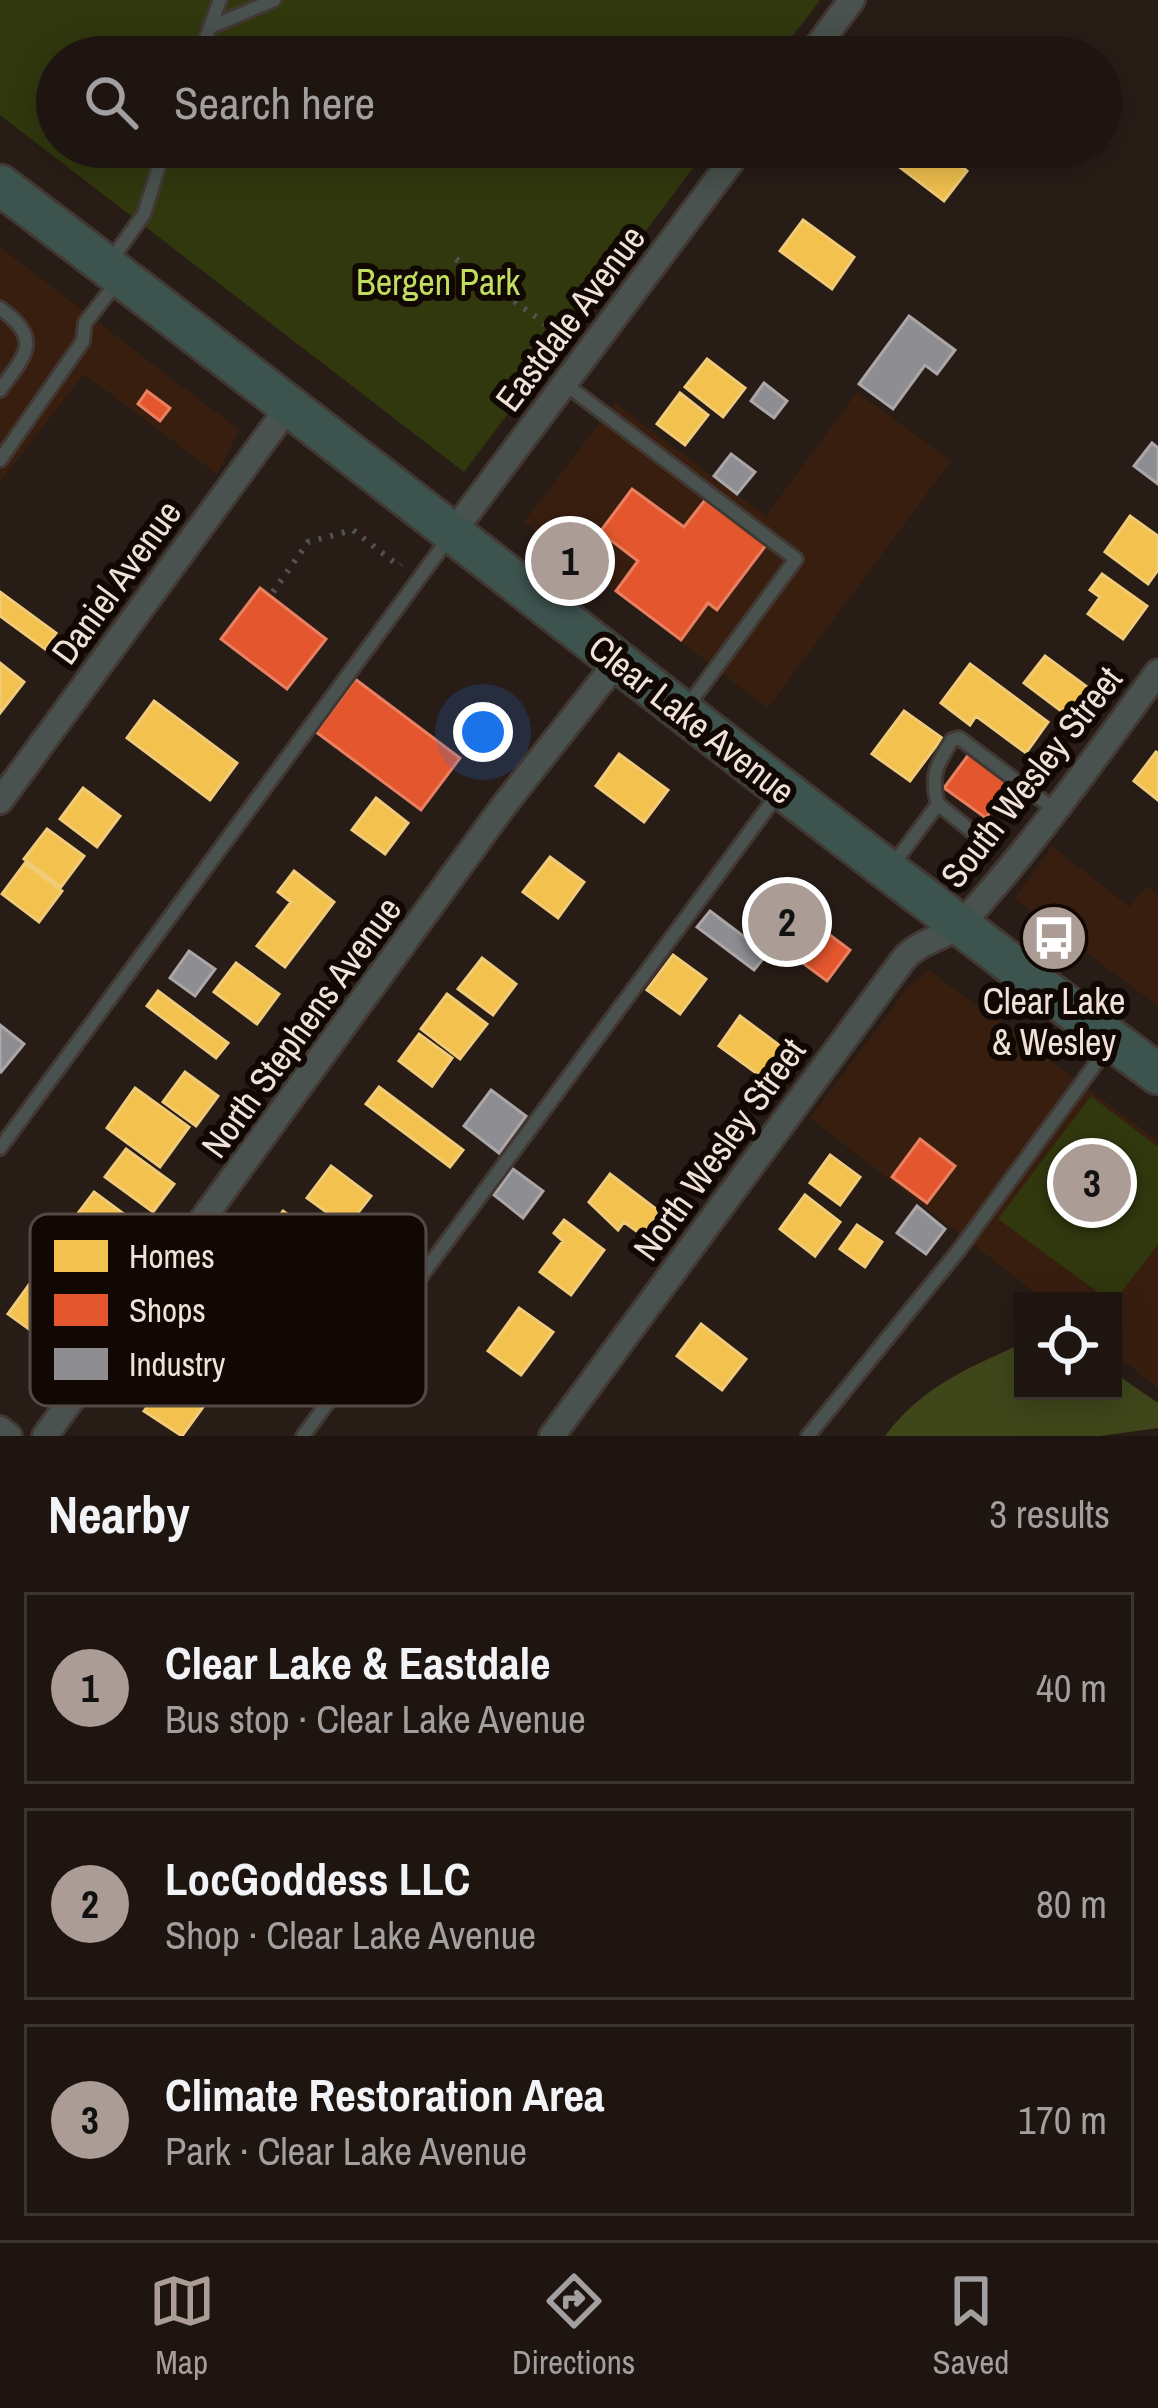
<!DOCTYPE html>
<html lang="en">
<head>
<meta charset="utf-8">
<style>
  :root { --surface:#1e1510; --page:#261e19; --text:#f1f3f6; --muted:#a19f9f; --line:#3c3430; --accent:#ab9c95 }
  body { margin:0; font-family:"Archivo Narrow",sans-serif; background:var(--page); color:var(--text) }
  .controls { position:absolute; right:36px; bottom:36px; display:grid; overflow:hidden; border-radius:0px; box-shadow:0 6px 30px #0003 }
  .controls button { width:108px; height:108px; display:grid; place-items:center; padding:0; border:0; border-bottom:3px solid var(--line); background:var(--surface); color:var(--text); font:60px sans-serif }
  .you { position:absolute; left:483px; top:732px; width:42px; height:42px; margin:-30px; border:9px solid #fff; border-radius:50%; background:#1a73e8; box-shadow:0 0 0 18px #1a73e833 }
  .badge { display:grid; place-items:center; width:78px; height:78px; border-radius:50%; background:var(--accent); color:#111; font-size:39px; font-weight:700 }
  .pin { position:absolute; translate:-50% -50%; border:6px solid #fff; box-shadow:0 3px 12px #0006 }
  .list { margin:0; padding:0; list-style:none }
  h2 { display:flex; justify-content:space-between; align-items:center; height:156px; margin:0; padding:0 48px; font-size:51px }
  h2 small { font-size:39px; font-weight:400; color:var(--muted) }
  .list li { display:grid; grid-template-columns:78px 1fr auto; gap:36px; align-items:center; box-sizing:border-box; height:192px; margin:0 24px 24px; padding:0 24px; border:3px solid var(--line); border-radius:0px }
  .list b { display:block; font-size:45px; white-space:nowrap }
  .list p { margin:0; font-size:39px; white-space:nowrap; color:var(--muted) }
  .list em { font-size:39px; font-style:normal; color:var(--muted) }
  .icon { flex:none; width:66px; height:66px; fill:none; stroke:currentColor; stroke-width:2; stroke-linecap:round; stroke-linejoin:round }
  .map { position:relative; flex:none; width:1158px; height:1436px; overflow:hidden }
  .search { position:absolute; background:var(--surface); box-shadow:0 6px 30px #0003; left:36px; right:36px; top:36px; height:132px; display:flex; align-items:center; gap:30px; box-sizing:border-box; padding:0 42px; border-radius:66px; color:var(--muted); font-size:45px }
  .sheet { height:804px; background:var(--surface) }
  nav { display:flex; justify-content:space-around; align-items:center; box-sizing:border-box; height:168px; border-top:3px solid var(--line); background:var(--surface); font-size:33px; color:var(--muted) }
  nav a { display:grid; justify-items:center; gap:6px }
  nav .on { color:var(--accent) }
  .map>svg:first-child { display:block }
  .built { fill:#381e0f }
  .green { fill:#31380e }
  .forest { fill:#3f471a }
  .homes { fill:#f2c14e; stroke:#f2cb78; stroke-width:3 }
  .shops { fill:#e4572e; stroke:#e88061; stroke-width:3 }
  .industry { fill:#8d8d92; stroke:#aba6a7; stroke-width:3 }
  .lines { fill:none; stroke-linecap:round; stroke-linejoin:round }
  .service-casing { stroke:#423833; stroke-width:18 }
  .minor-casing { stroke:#423833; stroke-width:30 }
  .primary-casing { stroke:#423833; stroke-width:45 }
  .path { stroke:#50534f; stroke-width:6; stroke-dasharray:3 9; stroke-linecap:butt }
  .service { stroke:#49524e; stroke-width:12 }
  .minor { stroke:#49524e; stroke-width:24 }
  .primary { stroke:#3d534e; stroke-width:39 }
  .labels { text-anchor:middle; stroke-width:12; stroke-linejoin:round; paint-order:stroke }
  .park-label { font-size:36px; fill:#c0dd5f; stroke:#110804 }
  .street-label { font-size:36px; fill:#f1e1d9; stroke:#110804 }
  .poi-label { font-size:36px; fill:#f1e1d9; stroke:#110804 }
  .key { fill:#110804; stroke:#544944; stroke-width:3 }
  .key-label { font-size:33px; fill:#f1e1d9 }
</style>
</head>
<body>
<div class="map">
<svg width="1158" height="1436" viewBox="0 0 1158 1436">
  <rect width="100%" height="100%" fill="#281c16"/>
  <path class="built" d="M0 247 239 430 217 474 84 374 0 482Z
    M857 392 951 461 768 708 524 522 615 403 766 516Z
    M1052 846 1130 907 1147 886 1158 896V1006L1015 899Z
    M929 970 1158 1141V1388L1113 1353V1301H1046L810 1118 908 987Z"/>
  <path class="green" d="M0 0H820L777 57H57V147H709L464 472 0 115Z
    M1091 1096 1158 1147V1244L1113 1303 998 1219Z"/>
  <path class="forest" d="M1023 1343V1391H1113V1372L1158 1403V1428L1100 1436H885C924 1385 967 1369 1023 1343Z"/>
  <path class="homes" d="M905 147H948L944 153 967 171 944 201 893 162Z
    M803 220 854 257 832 289 780 251Z
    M707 359 745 388 723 417 685 387Z
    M680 393 708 415 685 445 657 424Z
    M1130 516 1158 536V570L1148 584 1105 552Z
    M1102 574 1147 606 1123 639 1088 614 1100 597 1090 590Z
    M0 592 56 633 45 649 0 616Z
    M1045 656 1094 692 1073 720 1024 683Z
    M0 663 24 682 0 713Z
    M970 664 1048 722 1026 753 976 716 970 725 941 703Z
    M154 701 237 763 210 800 127 738Z
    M904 711 942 738 910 781 872 754Z
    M1156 752 1158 753V800L1134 781Z
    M619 754 668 790 644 822 596 786Z
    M83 788 120 816 97 847 60 819Z
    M376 798 408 823 385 854 352 830Z
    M47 829 84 856 61 887 24 859Z
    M550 857 584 882 558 918 523 892Z
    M25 863 62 891 39 922 2 894Z
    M294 871 334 902 285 967 257 946 291 902 278 892Z
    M673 955 706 979 680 1014 647 990Z
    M482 958 516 984 493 1015 458 989Z
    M236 963 279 994 257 1024 214 992Z
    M158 991 228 1043 216 1058 147 1006Z
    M447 994 487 1024 460 1059 421 1029Z
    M740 1016 787 1051 766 1080 719 1046Z
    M419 1034 452 1058 432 1086 399 1061Z
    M185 1072 218 1096 196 1126 163 1102Z
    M379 1087 463 1150 450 1167 366 1104Z
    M135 1088 189 1127 160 1167 107 1128Z
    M126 1149 174 1184 153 1212 105 1177Z
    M830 1155 860 1177 840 1205 810 1183Z
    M331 1166 371 1196 347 1227 307 1198Z
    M610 1174 660 1212 642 1235 624 1222 618 1230 589 1202Z
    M94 1192 128 1217 107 1245 73 1220Z
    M805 1195 840 1222 815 1256 780 1229Z
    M283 1211 314 1234 291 1265 260 1241Z
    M564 1220 604 1250 571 1295 540 1272 563 1241 554 1233Z
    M857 1225 882 1242 865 1267 840 1249Z
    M31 1282 70 1310 47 1342 8 1314Z
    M519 1308 553 1332 521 1375 488 1351Z
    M701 1324 746 1359 722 1390 677 1356Z
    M167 1380 203 1407 182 1436 144 1411Z"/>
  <path class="shops" d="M147 391 170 408 160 421 138 404Z
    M632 489 684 527 705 500 766 545 717 610 708 603 681 640 616 591 638 561 600 532Z
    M260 588 326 639 287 689 221 639Z
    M355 679 460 758 421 810 316 732Z
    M969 754 1010 785 986 818 944 788Z
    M786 902 850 950 827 981 762 933Z
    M920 1139 955 1166 927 1203 892 1177Z"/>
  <path class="industry" d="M909 316 955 350 937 374 925 365 893 409 859 384Z
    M764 383 787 401 774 418 751 401Z
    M1152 443 1158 448V484L1134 466Z
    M731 454 755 472 737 494 714 476Z
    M710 911 767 954 754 970 697 927Z
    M189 951 215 969 195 996 170 978Z
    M0 1025 24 1044 1 1072 0 1071Z
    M491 1090 526 1116 499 1153 464 1126Z
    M513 1169 543 1191 523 1218 494 1195Z
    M917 1206 945 1229 926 1254 897 1233Z"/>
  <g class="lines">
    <g class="service-casing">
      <path id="service" d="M213 26 274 0
        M199 57 220 0
        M111 260 144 214 165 147
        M0 308C43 340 26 354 0 390
        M565 384 796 559 687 707
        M0 460 83 341 85 323 117 282
        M938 804C930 775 937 764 952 740L959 738 1055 810
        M892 866 938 804 984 841
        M0 1148 451 535
        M303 1436 780 791
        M808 1436 959 1250 1108 1047"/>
    </g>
    <g class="minor-casing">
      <path id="minor" d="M809 57 852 0
        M454 531 742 147
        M0 801 290 405
        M0 1429 9 1436
        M45 1436 502 808 617 662
        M552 1436 903 960C919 940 948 938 965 920 1035 843 1096 756 1158 672"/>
    </g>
    <g class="primary-casing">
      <path id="primary" d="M0 185C389 478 767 784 1158 1074"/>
    </g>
    <path class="path" d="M456 259 565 338
      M273 592 308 542 353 530 399 566 401 564"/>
    <use href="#service" class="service"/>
    <use href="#minor" class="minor"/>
    <use href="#primary" class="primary"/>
  </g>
  <defs>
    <g id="bus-disc" transform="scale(3.45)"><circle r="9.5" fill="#ab9c95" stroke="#110804"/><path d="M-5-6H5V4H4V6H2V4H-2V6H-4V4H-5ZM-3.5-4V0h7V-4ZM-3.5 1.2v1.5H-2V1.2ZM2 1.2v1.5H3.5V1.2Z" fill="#fff"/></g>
  </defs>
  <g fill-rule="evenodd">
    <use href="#bus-disc" x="1054" y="938"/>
  </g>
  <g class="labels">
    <g class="park-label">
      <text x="438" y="295">Bergen Park</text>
    </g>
    <g class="street-label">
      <text transform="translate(570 318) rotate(-53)" y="13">Eastdale Avenue</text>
      <text transform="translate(116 582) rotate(-54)" y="13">Daniel Avenue</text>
      <text transform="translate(692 719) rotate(38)" y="13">Clear Lake Avenue</text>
      <text transform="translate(1031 777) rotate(-52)" y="13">South Wesley Street</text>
      <text transform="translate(301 1027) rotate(-54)" y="13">North Stephens Avenue</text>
      <text transform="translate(719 1149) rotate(-54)" y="13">North Wesley Street</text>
    </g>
    <g class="poi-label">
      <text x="1054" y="1014">Clear Lake<tspan x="1054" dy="41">&amp; Wesley</tspan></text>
    </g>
  </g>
  <rect x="30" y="1214" width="396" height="192" rx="18" class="key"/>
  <rect x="54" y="1240" width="54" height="32" fill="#f2c14e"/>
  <rect x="54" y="1294" width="54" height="32" fill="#e4572e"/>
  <rect x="54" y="1348" width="54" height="32" fill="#8d8d92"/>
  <g class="key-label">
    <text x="129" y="1268">Homes</text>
    <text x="129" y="1322">Shops</text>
    <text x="129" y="1376">Industry</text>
  </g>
</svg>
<div class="controls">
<button><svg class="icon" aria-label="locate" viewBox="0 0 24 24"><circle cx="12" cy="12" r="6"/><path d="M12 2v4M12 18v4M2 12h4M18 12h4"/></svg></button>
</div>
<div class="you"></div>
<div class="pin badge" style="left:570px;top:561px">1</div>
<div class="pin badge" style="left:787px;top:922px">2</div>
<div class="pin badge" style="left:1092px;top:1183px">3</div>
<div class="search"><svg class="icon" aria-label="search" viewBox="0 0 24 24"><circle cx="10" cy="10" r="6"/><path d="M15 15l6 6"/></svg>Search here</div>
</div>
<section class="sheet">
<h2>Nearby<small>3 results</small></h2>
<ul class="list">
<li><span class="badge">1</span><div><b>Clear Lake &amp; Eastdale</b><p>Bus stop · Clear Lake Avenue</p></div><em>40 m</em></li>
<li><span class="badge">2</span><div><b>LocGoddess LLC</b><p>Shop · Clear Lake Avenue</p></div><em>80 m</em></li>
<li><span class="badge">3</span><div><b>Climate Restoration Area</b><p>Park · Clear Lake Avenue</p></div><em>170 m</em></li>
</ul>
</section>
<nav>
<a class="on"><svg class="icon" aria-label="map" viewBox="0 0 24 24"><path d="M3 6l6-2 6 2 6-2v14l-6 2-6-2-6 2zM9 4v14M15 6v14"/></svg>Map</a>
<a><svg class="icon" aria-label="directions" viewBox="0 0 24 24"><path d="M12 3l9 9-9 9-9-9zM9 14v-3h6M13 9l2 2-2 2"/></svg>Directions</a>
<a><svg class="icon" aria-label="saved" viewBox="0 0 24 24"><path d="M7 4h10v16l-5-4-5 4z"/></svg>Saved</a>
</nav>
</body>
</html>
